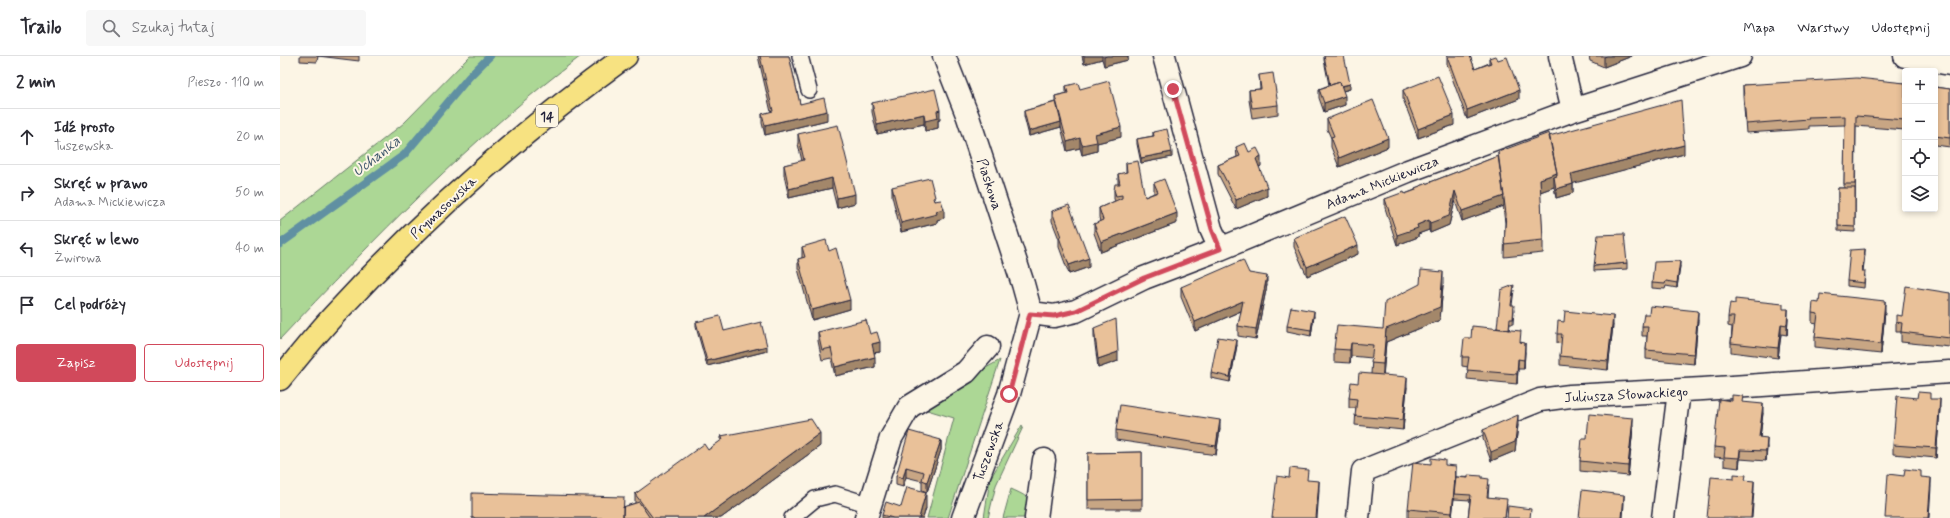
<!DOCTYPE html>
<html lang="pl">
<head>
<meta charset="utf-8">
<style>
  :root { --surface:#fff; --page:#f7f7f7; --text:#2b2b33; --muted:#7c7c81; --line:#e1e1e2; --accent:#d1495b }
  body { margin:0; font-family:Mynerve,sans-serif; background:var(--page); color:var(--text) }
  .controls { position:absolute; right:12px; top:12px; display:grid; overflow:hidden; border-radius:4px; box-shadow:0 2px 6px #0003 }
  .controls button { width:36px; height:36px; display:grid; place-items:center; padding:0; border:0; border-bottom:1px solid var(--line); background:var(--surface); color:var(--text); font:20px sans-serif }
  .stop { position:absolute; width:12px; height:12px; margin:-9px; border:3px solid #d1495b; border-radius:50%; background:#fff }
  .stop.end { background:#d1495b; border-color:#fff; box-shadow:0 1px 4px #0008 }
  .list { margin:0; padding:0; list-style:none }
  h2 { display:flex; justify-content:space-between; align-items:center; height:52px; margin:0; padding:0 16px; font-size:17px }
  h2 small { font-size:13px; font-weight:400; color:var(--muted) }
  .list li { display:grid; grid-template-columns:26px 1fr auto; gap:12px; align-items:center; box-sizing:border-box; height:56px; padding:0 16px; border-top:1px solid var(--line) }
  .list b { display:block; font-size:15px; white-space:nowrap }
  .list p { margin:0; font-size:13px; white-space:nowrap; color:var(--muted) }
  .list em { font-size:13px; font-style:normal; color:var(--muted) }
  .actions { display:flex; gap:8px; padding:12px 16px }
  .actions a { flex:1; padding:9px 0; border:1px solid var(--accent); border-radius:4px; text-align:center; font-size:14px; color:var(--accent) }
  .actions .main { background:var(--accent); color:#fff }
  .icon { flex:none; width:22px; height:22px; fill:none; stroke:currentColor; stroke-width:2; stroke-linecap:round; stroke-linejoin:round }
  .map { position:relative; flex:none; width:1670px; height:462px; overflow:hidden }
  header { display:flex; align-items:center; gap:24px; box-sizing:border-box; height:56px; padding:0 20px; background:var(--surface); border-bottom:1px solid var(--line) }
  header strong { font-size:19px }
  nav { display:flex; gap:22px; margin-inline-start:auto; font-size:14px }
  .search { width:280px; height:36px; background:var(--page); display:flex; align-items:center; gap:10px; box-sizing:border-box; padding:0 14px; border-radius:4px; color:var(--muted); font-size:15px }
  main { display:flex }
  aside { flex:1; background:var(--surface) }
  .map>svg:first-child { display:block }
  .green { fill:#acd795; stroke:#677c68 }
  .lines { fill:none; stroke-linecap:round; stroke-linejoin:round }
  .stream { stroke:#6090a2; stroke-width:8 }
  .service-casing { stroke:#22223b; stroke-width:18 }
  .minor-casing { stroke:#22223b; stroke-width:25 }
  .primary-casing { stroke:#22223b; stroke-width:25 }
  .service { stroke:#fcf5e5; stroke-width:15 }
  .minor { stroke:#fcf5e5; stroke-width:22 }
  .primary { stroke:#f7e281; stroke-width:22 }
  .wall { fill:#c8a684; stroke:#22223b }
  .shaded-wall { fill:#a3876b; stroke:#22223b }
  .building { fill:#e9c199; stroke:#22223b }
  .route { stroke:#d1495b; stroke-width:5 }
  .labels { text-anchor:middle; stroke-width:4; stroke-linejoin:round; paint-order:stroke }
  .shield { fill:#fcf5e5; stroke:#63616e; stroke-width:1 }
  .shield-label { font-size:13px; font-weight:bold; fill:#22223b }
  .street-label { font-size:14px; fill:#22223b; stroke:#fcf5e5 }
  .water-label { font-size:15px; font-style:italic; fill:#41596e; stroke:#fcf5e5 }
</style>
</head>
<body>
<header>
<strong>Trailo</strong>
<div class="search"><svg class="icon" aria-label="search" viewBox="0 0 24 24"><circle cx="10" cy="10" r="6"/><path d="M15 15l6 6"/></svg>Szukaj tutaj</div>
<nav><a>Mapa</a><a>Warstwy</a><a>Udostępnij</a></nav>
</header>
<main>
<aside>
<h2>2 min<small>Pieszo · 110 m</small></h2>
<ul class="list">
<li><svg class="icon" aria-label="ahead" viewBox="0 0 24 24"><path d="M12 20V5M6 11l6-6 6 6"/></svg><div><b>Idź prosto</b><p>Tuszewska</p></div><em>20 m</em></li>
<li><svg class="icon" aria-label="right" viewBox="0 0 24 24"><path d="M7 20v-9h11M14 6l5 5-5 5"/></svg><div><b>Skręć w prawo</b><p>Adama Mickiewicza</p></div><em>50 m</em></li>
<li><svg class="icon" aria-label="left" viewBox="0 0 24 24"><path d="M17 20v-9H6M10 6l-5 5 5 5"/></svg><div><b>Skręć w lewo</b><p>Żwirowa</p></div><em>40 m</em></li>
<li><svg class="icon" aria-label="arrive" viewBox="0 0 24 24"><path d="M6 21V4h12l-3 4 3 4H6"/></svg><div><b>Cel podróży</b></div></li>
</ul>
<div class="actions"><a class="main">Zapisz</a><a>Udostępnij</a></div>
</aside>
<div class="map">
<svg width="1670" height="462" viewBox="0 0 1670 462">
  <rect width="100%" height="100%" fill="#fcf5e5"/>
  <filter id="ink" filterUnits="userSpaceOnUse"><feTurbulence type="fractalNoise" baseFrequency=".025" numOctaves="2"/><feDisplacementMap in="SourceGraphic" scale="8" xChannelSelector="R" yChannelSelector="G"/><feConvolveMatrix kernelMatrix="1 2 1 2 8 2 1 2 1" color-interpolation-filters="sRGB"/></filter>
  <g filter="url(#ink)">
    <path class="green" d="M190 0H301C191 82 94 183 0 283V165L124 67Z
      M720 304 668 462H647L674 362 637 351Z
      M742 369 743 371 716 429 708 462H704L710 423Z
      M731 433C749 441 752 442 750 462H723Z"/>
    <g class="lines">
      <path class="stream" d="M0 188 124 99 189 21 210 0"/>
      <g class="service-casing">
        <path id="service" d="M520 0 529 34
          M512 462 535 443 555 438 590 449"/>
      </g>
      <g class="minor-casing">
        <path id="minor" d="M664 0 688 61 743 228 751 257 729 338 683 462
          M884 0 931 173 940 193
          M1280 0 1293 54
          M1625 0 1670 8
          M751 257 774 260 796 255 864 222 940 193 1128 115 1293 54 1460 0
          M586 462 611 382 629 351 686 316 708 291
          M756 462 764 404
          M1078 462 1083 415 1260 344 1290 340 1423 333 1670 316
          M1383 462 1399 335"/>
      </g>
      <g class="primary-casing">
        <path id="primary" d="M0 323C19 300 37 277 57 256 144 162 242 75 346 0"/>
      </g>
      <use href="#service" class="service"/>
      <use href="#minor" class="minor"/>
      <use href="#primary" class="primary"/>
    </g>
    <path class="wall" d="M20 0H79V5L38 0 37 6 20 5Z
      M478 0H509L520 48 547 64 485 79 482 67V58L491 56Z
      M802 0H848V4L824 10 822 3 804 8Z
      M1044 0 1070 33 1063 35 1065 49 1044 56 1039 42V33L1049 29 1044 4Z
      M1167 0H1190L1195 13 1209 7V2L1218 4 1239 43 1187 63 1167 8Z
      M1309 0H1352L1324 11 1310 5Z
      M979 19 998 49V58L972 62 969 44V34L980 33Z
      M1625 27V74L1576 70 1575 176 1558 175V132H1564L1565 69 1529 70V73L1466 77 1463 39V29Z
      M786 30 800 33 841 81 817 87V95L802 99 800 92 787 95 781 71 749 80 744 60V55L775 46V40L786 37Z
      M1655 31 1670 33V91L1655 89Z
      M1123 34 1174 69 1138 82 1123 43Z
      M592 47 660 64H658V72L645 75 644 68 597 78 592 56Z
      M1047 63 1108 91 1059 111 1051 91V82L1047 73Z
      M873 76 892 101 861 107 857 88V83L873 80Z
      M518 78 575 147 557 152 552 132 509 142 504 119V109L522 105 518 88Z
      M1269 80 1404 98 1293 127V137L1276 142 1274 131 1260 136 1263 184V197L1224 201 1225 167 1223 150 1182 165 1175 145 1169 169 1150 177 1149 174 1138 178V181L1117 189 1105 152V143L1125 138 1135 134V132L1218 100V96Z
      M956 91 969 96 981 110 979 111 987 140 956 153 938 118V109L957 101Z
      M846 107 865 141 874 137V127L897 167 821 196 814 177V168L820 166 819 161V152L835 145 834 143V134L838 128V118L846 117Z
      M612 131 655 145 664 162 657 164V167L621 176 612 140Z
      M772 155 809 211 789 218 779 191V183L772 165Z
      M1014 182 1078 198 1027 220 1014 191Z
      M522 191 549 195 570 253 532 264 518 213V203L522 202Z
      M1585 198 1583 215 1585 220 1584 232 1567 230V225Z
      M1347 207V213L1314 215V210Z
      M1400 210 1397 232 1386 230 1385 233 1372 232V227Z
      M969 217 987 229 976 283 958 280V270L961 255 915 275 901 241V231Z
      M1163 229 1160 264 1106 286 1103 319 1127 331 1123 374 1075 369 1076 352H1069V342L1078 327 1091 318 1092 302 1071 300 1070 307 1054 306V293L1103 273Z
      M1234 234 1232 249 1234 254 1233 268H1230L1229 274 1241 286 1245 296 1244 313H1238L1237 328 1187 323 1188 311 1182 310V301L1191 282 1217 272Z
      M1670 237V291L1621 286V276H1616V266L1622 260Z
      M1539 247 1605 255 1601 298 1535 291V281L1537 268 1532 267V257Z
      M1503 253 1508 263 1507 279 1501 278 1498 302 1451 296V287L1452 271 1448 270V261Z
      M1034 260 1031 280 1007 275V270Z
      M1418 264 1414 308 1366 303V294L1367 280H1362V270Z
      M416 266 444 275 487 295 427 310 416 271Z
      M1284 266 1333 269 1328 314 1280 309V300L1282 288 1277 287V278Z
      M814 272 838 305 818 312 814 281Z
      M538 276 590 278 600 296 594 297 595 311 555 320 551 302 542 304 538 285Z
      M957 289 950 326 931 322V317Z
      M1650 343 1660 353 1656 402 1613 398V389Z
      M1463 346 1483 357 1480 381 1487 391 1486 405 1460 403 1459 412 1444 410V402L1434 401V391Z
      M1238 369 1235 395 1211 405 1203 383V374Z
      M1353 372 1348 420 1300 415V405L1307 382Z
      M940 373 936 399 836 384V374Z
      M441 380 540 390 441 462H192L344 451 355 447V438L428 394 441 385Z
      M661 384V394L647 436 642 434V425L626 421 623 431 616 429V420Z
      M862 396V453H808V397Z
      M1165 409 1176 421 1202 422 1209 428 1208 441 1227 448 1225 462H1188L1190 444 1174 443V442L1172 462H1128V453Z
      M621 451 646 452 643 462H602V459Z"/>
    <path class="shaded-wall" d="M804 0H822V3L804 8Z
      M827 0H848V4L824 10V1Z
      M1327 0H1352L1324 11V1Z
      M1070 28V33L1051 38V33Z
      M1239 34V43L1187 63V54Z
      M1065 40V49L1044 56V47Z
      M660 54V64H658V72L645 75V65L657 55Z
      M547 55V64L485 79V69Z
      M644 58V68L597 78V69Z
      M1174 59V69L1138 82V73Z
      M781 66V71L749 80V75Z
      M841 71V81L817 87V95L802 99V89L815 78Z
      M800 82V92L787 95V86Z
      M1108 82V91L1059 111V102Z
      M1404 89V98L1291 128V118Z
      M892 96V101L861 107V102Z
      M981 100V110L976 112V103Z
      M1277 117V130L1274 121V131L1260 136V123Z
      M552 122V132L509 142V133Z
      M1293 128V137L1276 142V133Z
      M987 131V140L956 153V144Z
      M1175 135V145L1169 169 1150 177V167Z
      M575 138V147L557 152V142Z
      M1224 140V150L1182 165V155Z
      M664 153V162L657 164V167L621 176V167L656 155Z
      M897 157V167L821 196V186Z
      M1149 164V174L1138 178V181L1117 189V179L1137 169Z
      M1078 189V198L1027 220V211Z
      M1585 193V198L1582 220V215Z
      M809 202V211L789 218V209Z
      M1400 205V210L1397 232V227Z
      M1163 216V229L1160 264 1106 286 1103 321V308L1106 273Z
      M987 220V229L976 283V273Z
      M570 244V253L532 264V254Z
      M963 245V254L915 275V266Z
      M1605 245V255L1601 298V288Z
      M1508 253V263L1507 279V269Z
      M1034 255V260L1031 280V274Z
      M1418 255V264L1414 308V298Z
      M1333 260V269L1328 314V305Z
      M1501 268V278L1498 302V292Z
      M957 284V289L950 326V321Z
      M600 286V296L592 297V288Z
      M1071 287V300L1070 307V294Z
      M1245 287V296L1244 313V304Z
      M487 290V295L427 310V305Z
      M838 296V305L818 312V303Z
      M595 301V311L555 320V311Z
      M1238 303V313L1237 328V318Z
      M1127 321V331L1123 374V364Z
      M1660 343V353L1656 402V392Z
      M1483 348V357L1479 390V381Z
      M1238 359V369L1235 395 1211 405V396Z
      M1353 362V372L1348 420V410Z
      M940 364V373L936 399V390Z
      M540 377V390L441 462H424Z
      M1487 382V391L1486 405V395Z
      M661 384V394L647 436V426Z
      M1460 394V403L1459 412V402Z
      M1176 410V420L1172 462V457Z
      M626 411V421L623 431V422Z
      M1651 422V431L1649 462H1648Z
      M1039 425V435L1037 462H1036Z
      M1474 425V434L1472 462H1471Z
      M646 436V452L643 462H639Z
      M1344 439V448L1343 462H1342Z"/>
    <path class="building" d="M480 0H509L520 48 544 42 547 55 485 69 482 58 493 55Z
      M1044 0H1064L1070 28 1061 30 1060 26 1050 29Z
      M1167 0H1190L1195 13 1211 7 1209 2 1215 0H1216L1218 4 1227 1 1239 34 1187 54Z
      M993 17 998 49 972 52 969 34 981 33 979 19Z
      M1158 20 1174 59 1138 73 1123 34Z
      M1577 22 1625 27V64L1576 60 1575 128H1564L1565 60 1528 61 1529 63 1466 68 1463 29Z
      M829 25 841 71 815 78 817 86 802 89 800 82 787 86 775 40 788 37 786 30 798 27 800 33Z
      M1060 26 1065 40 1044 47 1039 33Z
      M1655 31 1670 33V82L1655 80Z
      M655 33 660 54 657 55 658 62 645 65 644 58 597 69 592 47Z
      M1093 44 1108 82 1059 102 1051 81 1054 80 1047 63Z
      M1401 44 1404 89 1291 118 1293 128 1276 133 1274 121 1277 120V117L1269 80Z
      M776 46 781 66 749 75 744 55Z
      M558 69 575 138 557 142 552 122 509 133 504 109 524 104 518 78Z
      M887 73 892 96 861 102 857 83 874 80 873 76Z
      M1269 77 1277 117 1260 123 1263 184 1224 188 1226 158 1218 96Z
      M965 87 969 96 977 92 981 100 976 103 987 131 956 144 938 109 960 100 956 91Z
      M1218 100 1224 140 1182 155 1175 135 1169 160 1150 167 1149 164 1137 169 1138 172 1117 179 1105 143 1124 136 1125 138 1136 134 1135 132Z
      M858 105 865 141 878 136 874 127 884 123 897 157 821 186 814 168 823 164 819 152 842 142V139L836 140 834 134 835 128H840L838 118 847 116 846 107Z
      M650 122 655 141 653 142 654 145 661 144 664 153 656 155 657 158 621 167 612 131Z
      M1558 132H1575V171L1558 170Z
      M789 149 809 202 789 209 779 181H781L772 155Z
      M1065 160 1078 189 1027 211 1014 182Z
      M1344 178 1347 207 1314 210 1318 179Z
      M546 184 549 195 556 192 570 244 532 254 518 203 525 201 522 191Z
      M1585 193 1582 215H1585L1584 227 1567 225 1570 194Z
      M963 204 969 217 987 220 976 273 958 270 963 245 915 266 901 231Z
      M1400 205 1397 227 1386 225 1385 228 1372 227 1374 206Z
      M1141 214 1163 216 1160 251 1106 273 1103 308 1091 307 1093 289 1071 287 1070 294 1054 293 1057 269 1103 273 1105 246 1140 228Z
      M1234 229 1231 249H1234L1233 263H1230L1229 274 1217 272 1221 234Z
      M1626 230 1670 237V282L1621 276 1622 267 1616 266V259L1622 260Z
      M1540 238 1605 245 1601 288 1535 281 1538 258 1532 257 1533 246 1539 247Z
      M1455 243 1503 248V253H1508L1507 269 1501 268 1498 292 1451 287 1454 261H1448L1450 247 1455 248Z
      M1370 250 1418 255 1414 298 1366 294 1368 270H1362L1364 258H1369Z
      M1011 251 1034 255 1031 274 1007 270Z
      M1285 255 1333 260 1328 305 1280 300 1282 278H1277L1278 265 1284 266Z
      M440 260 444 275 481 266 487 290 427 305 416 266Z
      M836 263 838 296 818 303 814 272Z
      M586 264 590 278 597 276 600 286 592 288 595 301 555 311 551 292 542 294 538 276Z
      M1192 270 1241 275 1240 286 1245 287 1244 304 1238 303 1237 318 1187 314 1189 301H1182L1184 282H1191Z
      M938 281 957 284 950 321 931 317Z
      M1079 317 1127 321 1123 364 1075 360 1077 343 1069 342 1071 326 1078 327Z
      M1638 336 1650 337V343H1660L1656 392 1613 389 1617 340 1637 342Z
      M1452 339 1463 340 1462 346 1483 348 1479 381 1487 382 1486 395 1460 394 1459 402 1444 401 1445 392 1434 391 1439 343 1452 345Z
      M840 349 940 364 936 390 836 374Z
      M1309 358 1353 362 1348 410 1300 405 1302 382H1307Z
      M1238 359 1235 386 1211 396 1203 374Z
      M531 363 540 377 424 462H373L355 438 424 388 428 394 443 383 441 380Z
      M629 375 661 384 647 426 642 424 644 416 626 411 623 422 616 420Z
      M862 396V443L808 444V397Z
      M1151 402 1165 404V409L1176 410 1172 457 1128 453 1133 406 1151 408Z
      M1010 412 1028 414 1027 424 1039 425 1036 462H992L997 420 1009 422Z
      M1625 413 1641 415V421L1651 422 1648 462H1605L1608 418 1624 420Z
      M1454 418 1466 419 1465 424 1474 425 1471 462H1427L1431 421 1454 423Z
      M1188 419 1202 420V422L1209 423 1207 441 1227 443 1225 462H1188L1191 439 1174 438 1176 421 1188 422Z
      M627 431 646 436 639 462H613L602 459 606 446 621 451Z
      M1302 434 1344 439 1342 462H1299Z
      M192 437 344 441 343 462H192Z
      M359 446 370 462H343V451Z
      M1228 450 1251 453 1250 462H1227Z"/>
  </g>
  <g class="lines" filter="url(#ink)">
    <path class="route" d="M729 338 750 258 774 260 796 255 864 222 940 193 932 173 893 33"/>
  </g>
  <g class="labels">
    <rect class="shield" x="256" y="49" width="22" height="22" rx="3"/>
    <g class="shield-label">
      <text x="267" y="65">14</text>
    </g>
    <g class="street-label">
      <text transform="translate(1102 126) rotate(-22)" y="5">Adama Mickiewicza</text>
      <text transform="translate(710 128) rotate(72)" y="5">Piaskowa</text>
      <text transform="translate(163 151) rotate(-43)" y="5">Prymasowska</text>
      <text transform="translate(1346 338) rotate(-3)" y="5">Juliusza Słowackiego</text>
      <text transform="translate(708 395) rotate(-70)" y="5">Tuszewska</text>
    </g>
    <g class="water-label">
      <text transform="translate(96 100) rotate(-38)" y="5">Uchanka</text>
    </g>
  </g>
</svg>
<div class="controls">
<button>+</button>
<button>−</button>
<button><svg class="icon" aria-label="locate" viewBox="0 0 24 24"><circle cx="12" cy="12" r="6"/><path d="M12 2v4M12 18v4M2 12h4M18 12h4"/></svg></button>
<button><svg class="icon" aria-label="layers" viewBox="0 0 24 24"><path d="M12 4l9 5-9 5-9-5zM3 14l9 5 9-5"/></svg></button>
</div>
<div class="stop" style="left:729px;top:338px"></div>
<div class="stop end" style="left:893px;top:33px"></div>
</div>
</main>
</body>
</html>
